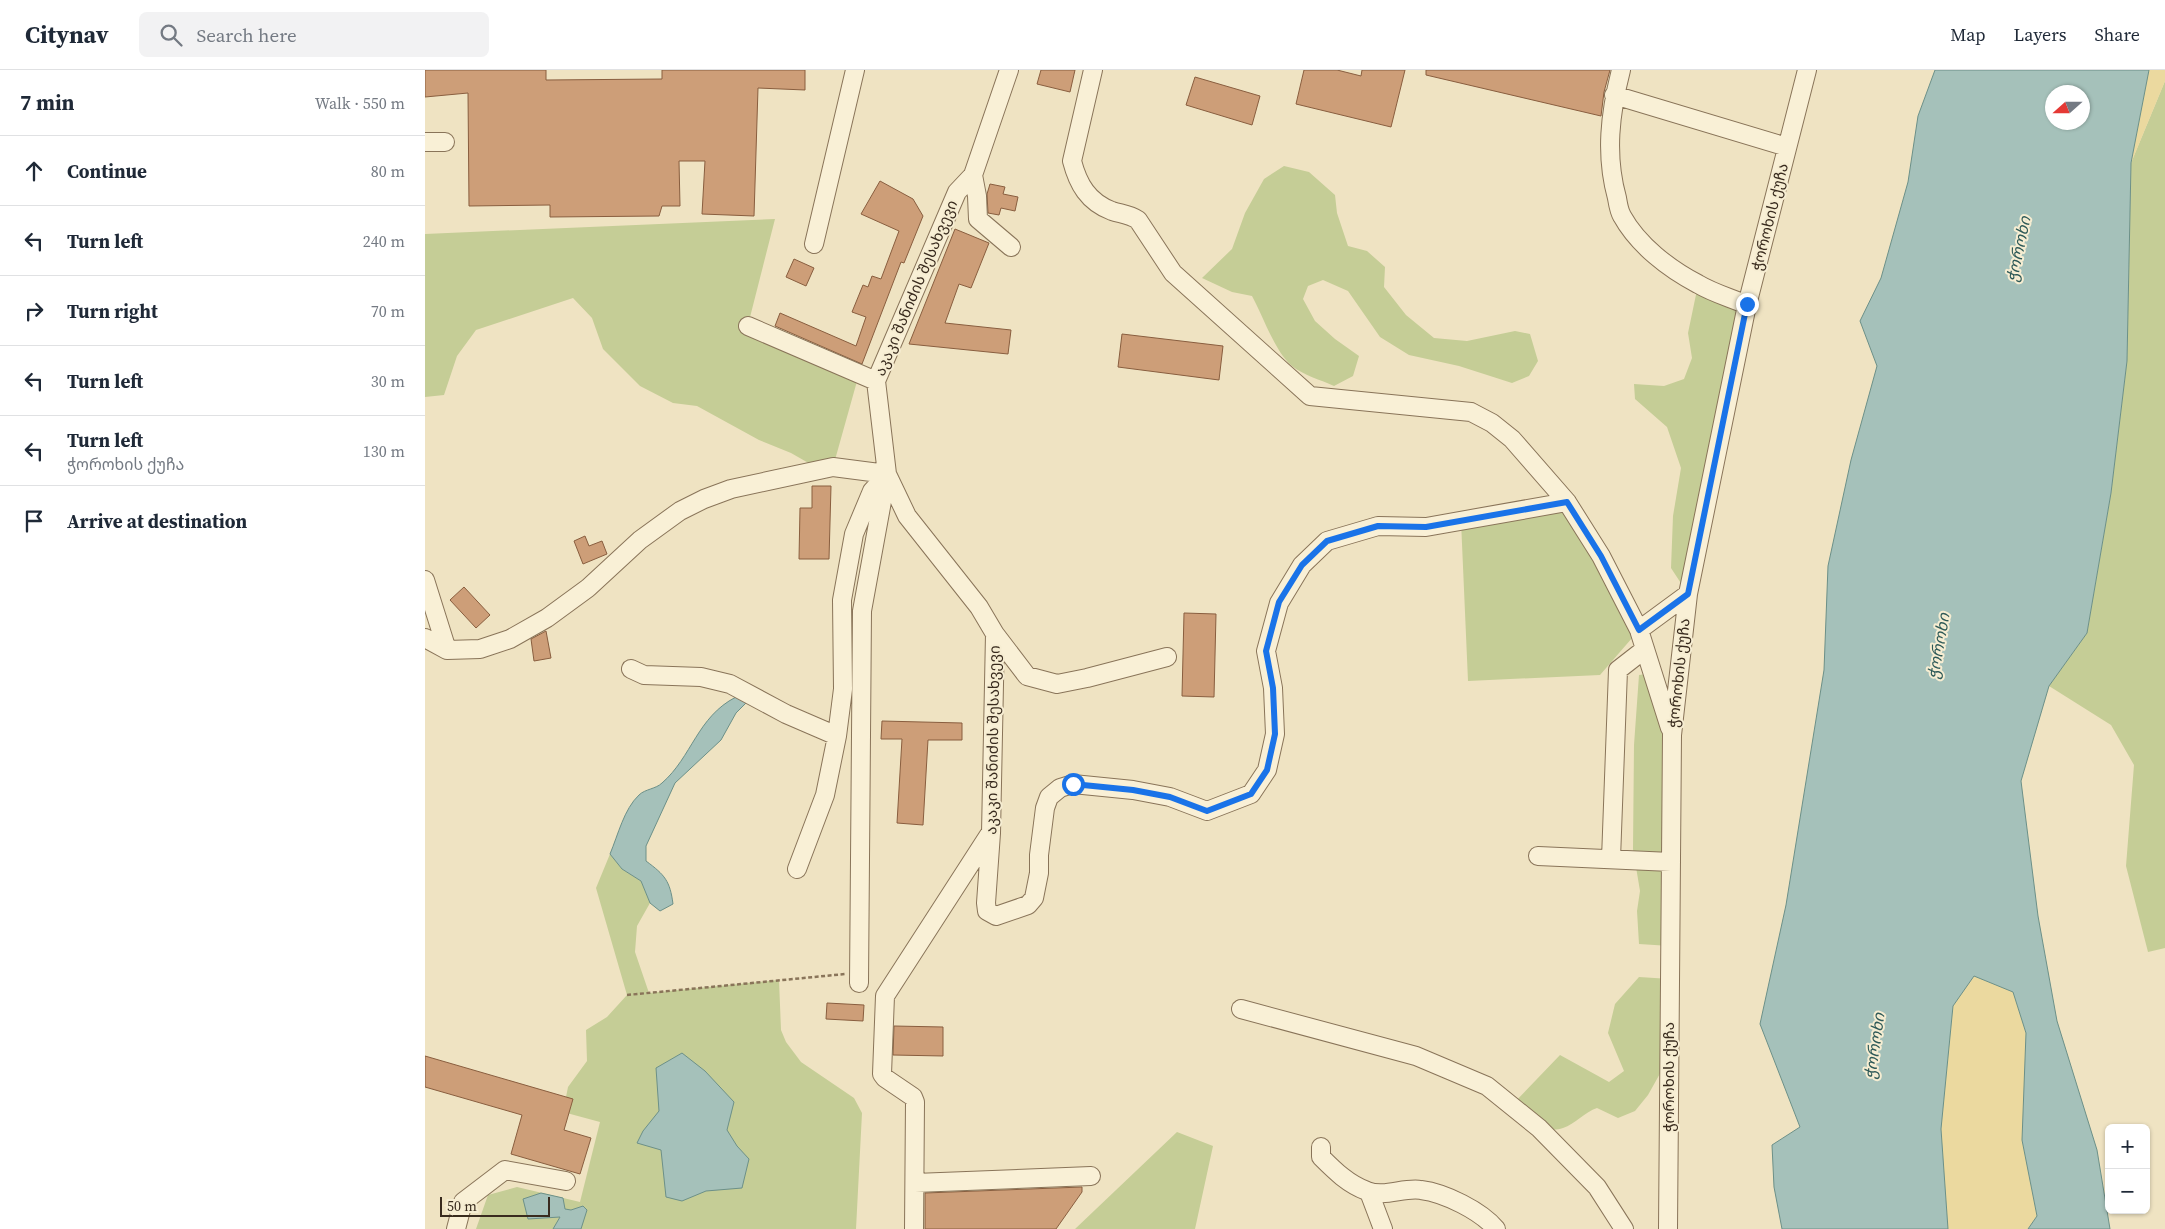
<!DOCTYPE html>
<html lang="en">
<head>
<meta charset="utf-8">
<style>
  :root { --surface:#fff; --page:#f2f2f3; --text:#1f2937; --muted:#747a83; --line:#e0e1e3 }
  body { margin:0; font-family:"Source Serif 4","Noto Sans Georgian",serif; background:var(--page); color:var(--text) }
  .controls { position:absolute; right:15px; bottom:15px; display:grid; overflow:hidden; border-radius:8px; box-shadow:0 1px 4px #0004 }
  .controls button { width:45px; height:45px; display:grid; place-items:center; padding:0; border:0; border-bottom:1px solid var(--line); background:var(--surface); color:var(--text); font:25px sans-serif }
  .compass { position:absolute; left:1620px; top:15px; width:45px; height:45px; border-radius:50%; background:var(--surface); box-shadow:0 1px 4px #0004; rotate:249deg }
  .scale { position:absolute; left:15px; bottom:12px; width:110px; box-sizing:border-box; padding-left:5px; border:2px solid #392b1e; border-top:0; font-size:14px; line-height:18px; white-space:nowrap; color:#392b1e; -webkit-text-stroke:4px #f6edd2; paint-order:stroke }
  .stop { position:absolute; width:15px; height:15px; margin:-11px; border:4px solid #1a73e8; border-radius:50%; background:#fff }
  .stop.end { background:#1a73e8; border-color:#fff; box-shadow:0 1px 5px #0008 }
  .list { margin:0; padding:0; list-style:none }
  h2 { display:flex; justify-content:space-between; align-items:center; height:65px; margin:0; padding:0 20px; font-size:21px }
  h2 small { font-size:16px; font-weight:400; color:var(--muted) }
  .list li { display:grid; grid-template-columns:32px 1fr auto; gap:15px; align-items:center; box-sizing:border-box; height:70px; padding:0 20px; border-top:1px solid var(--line) }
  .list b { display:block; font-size:19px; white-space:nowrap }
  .list p { margin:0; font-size:16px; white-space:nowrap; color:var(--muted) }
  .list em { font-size:16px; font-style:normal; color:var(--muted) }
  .icon { flex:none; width:28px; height:28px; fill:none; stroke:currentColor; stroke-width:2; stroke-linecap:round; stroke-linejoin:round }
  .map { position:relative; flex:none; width:1740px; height:1159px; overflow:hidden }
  header { display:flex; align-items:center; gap:30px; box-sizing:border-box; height:70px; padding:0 25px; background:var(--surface); border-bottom:1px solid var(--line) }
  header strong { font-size:24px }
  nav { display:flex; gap:28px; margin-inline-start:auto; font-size:18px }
  .search { width:350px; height:45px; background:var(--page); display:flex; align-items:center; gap:12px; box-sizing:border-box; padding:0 18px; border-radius:8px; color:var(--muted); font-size:19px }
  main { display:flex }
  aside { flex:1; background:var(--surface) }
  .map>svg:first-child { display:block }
  .green { fill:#c5cd96 }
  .sand { fill:#ebd99f }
  .water { fill:#a5c1ba; stroke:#6c9088; fill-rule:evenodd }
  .building { fill:#cd9e78; stroke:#895e3f }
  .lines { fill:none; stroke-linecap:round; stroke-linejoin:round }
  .minor-casing { stroke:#897459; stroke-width:20 }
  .path { stroke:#897459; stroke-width:2.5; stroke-dasharray:4 2.5; stroke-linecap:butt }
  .minor { stroke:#f9f0d6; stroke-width:18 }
  .route { stroke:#1a73e8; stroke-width:6 }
  .labels { text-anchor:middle; stroke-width:4; stroke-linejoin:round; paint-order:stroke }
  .street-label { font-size:15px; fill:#392b1e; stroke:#f6edd2 }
  .water-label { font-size:16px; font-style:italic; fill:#2d5957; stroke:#f6edd2 }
</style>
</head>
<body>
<header>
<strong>Citynav</strong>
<div class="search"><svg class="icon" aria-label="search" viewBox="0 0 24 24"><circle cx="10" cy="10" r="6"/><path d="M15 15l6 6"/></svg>Search here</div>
<nav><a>Map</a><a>Layers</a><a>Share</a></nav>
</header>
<main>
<aside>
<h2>7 min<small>Walk · 550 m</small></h2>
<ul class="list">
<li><svg class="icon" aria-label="ahead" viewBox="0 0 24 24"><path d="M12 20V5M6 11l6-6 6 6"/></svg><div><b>Continue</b></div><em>80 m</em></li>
<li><svg class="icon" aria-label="left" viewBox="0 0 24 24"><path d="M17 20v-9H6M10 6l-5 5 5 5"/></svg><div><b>Turn left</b></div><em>240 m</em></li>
<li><svg class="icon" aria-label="right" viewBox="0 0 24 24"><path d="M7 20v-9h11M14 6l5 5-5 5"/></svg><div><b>Turn right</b></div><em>70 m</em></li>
<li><svg class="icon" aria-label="left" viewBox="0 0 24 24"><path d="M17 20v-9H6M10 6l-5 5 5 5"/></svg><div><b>Turn left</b></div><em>30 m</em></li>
<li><svg class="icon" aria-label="left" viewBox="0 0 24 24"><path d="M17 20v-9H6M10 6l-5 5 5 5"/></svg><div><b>Turn left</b><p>ჭოროხის ქუჩა</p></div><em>130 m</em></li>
<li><svg class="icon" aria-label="arrive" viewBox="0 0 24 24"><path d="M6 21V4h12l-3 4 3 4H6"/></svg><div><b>Arrive at destination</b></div></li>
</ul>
</aside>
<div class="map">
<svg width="1740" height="1159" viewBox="0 0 1740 1159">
  <rect width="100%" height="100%" fill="#efe3c2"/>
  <path class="green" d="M1740 11V878L1723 882 1701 796 1709 695 1686 655 1624 616 1662 563 1686 423 1702 291 1706 93Z
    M859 96 884 102 910 125 912 143 923 176 942 181 960 197 959 217 981 245 1009 268 1042 271 1090 261 1105 264 1113 291 1104 306 1087 313 1034 296 984 285 955 267 923 221 898 210 883 216 878 229 890 251 910 269 934 286 928 306 909 316C896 310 878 305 867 296 850 282 838 246 827 226L807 222 777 208 807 179 820 143 839 109Z
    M350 149 323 255 434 304 408 397 394 399 366 383 334 370 272 336 248 333 215 316 178 279 167 248 148 228 51 260 32 286 19 325 0 327V164Z
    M1273 215 1322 235 1263 524 1246 498 1248 446 1256 398 1242 357 1210 329 1209 314 1239 316 1259 309 1267 288 1263 263Z
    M1142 432 1214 560 1175 605 1043 611 1036 451Z
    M1228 603 1247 665 1245 876 1214 874 1212 841 1215 821 1208 779 1209 675 1214 605Z
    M185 784 197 799 216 811 225 833 212 856 210 882 224 923 354 910 356 960 361 972 376 992 429 1028 437 1043 431 1159H51L63 1125 92 1117 155 1132 175 1052 138 1042 143 1017 162 991 161 960 182 947 202 925 171 818Z
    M1214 907 1245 909 1237 1000 1223 1025 1210 1041 1193 1048 1172 1038C1160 1042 1150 1054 1138 1058 1117 1065 1101 1047 1086 1036L1135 985 1184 1012 1199 1001 1183 963 1190 934Z
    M752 1062 788 1076 770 1159H650Z"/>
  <path class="sand" d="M1724 0H1740V11L1706 93Z
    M1549 906 1588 922 1601 963 1597 1070 1612 1146 1603 1159H1523L1516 1059 1528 936Z"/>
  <path class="water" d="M1510 0H1724L1706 93 1702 291 1686 423 1662 563 1624 616 1596 711 1613 846 1632 951 1672 1080 1685 1159H1603L1612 1146 1597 1070 1601 963 1588 922 1549 906 1528 936 1516 1059 1523 1159H1357L1349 1117 1347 1075 1375 1057 1335 954 1361 835 1399 600 1403 496 1426 390 1452 296 1435 251 1456 208 1483 112 1493 46ZM1658 22V52H1628V22Z
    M311 627 322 632 311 643 296 670 250 713 221 776V791C240 805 245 811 248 834L235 841 225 833 216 811 197 799 185 784C193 765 199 739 214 725 220 719 231 719 237 713 267 687 272 647 311 627Z
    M257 983 280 1001 309 1032 302 1060 312 1076 324 1089 317 1118 281 1121 257 1131 241 1127 236 1080 212 1073 218 1061 234 1041 231 998Z
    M116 1123 138 1128 140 1139 146 1140 158 1136 162 1140 156 1159H128L135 1147 103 1149 98 1129Z"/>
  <path class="building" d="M0 0H121V10L237 9V0H380V20L333 18 329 146 277 144 280 91H254L255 136H237L234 146 125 147V135L44 136 43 23 0 27Z
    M616 0H650L645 22 612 14Z
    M879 0H912L936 6 937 0H980L966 57 871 34Z
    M1001 0H1185L1179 22 1176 46 1001 5Z
    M770 7 835 26 827 55 761 35Z
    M455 111 488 129 498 146 479 193 476 192 437 294 350 256 355 243 431 276 441 247 427 242 438 215 443 217 447 206 456 209 474 161 436 144Z
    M565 114 580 117 578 124 593 127 590 141 576 138 574 145 563 143 562 124Z
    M530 159 564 173 546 218 534 214 520 253 586 260 583 284 484 274Z
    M369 189 389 198 381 216 361 207Z
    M697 264 798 276 794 310 693 297Z
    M387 416H406L404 489H374L375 438H387Z
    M160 466 164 476 177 471 182 484 158 494 149 471Z
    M39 517 65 545 51 558 25 530Z
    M759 543 791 544 789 627 757 626Z
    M121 561 126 588 109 591 106 569Z
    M457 651 537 653V670H503L498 755 472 753 477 669H456Z
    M402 933 439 935 438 951 401 949Z
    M469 956 518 957V986L468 985Z
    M0 986 148 1029 139 1060 166 1068 155 1104 86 1084 97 1045 0 1017Z
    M657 1117V1122L631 1159H500V1123Z"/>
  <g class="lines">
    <g class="minor-casing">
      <path id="minor" d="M584 0 548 105 532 122 451 311 462 404 482 446 554 537 570 564 566 763 561 833 562 841 571 846 603 835 609 828 614 803V785L620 738 624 727 635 718 648 714 708 720 745 727 782 741 826 724 842 700 850 664 848 618 841 581 854 533 877 495 902 471 953 456 1001 457 1142 432
        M668 0 647 91C653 114 663 132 687 141 696 144 704 144 713 150L748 203 885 326 1046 342 1067 353 1087 369 1142 432 1176 486 1214 560 1245 658
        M1196 0C1185 43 1180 85 1192 128 1193 134 1194 141 1197 146 1213 175 1244 199 1273 214 1288 223 1306 228 1322 235
        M1189 25 1362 77
        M0 72H20
        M548 105 552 126 553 149 586 177
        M389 174 430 0
        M323 256 451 311
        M0 510 22 580
        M1214 560 1263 524
        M570 564 602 606 632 614 662 608 742 587
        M0 568 22 580 55 579 85 569 122 548 163 518 215 470 255 441 279 429 306 419 408 397 462 404
        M206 599 219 605 276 607 305 614 361 644 412 666
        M1113 786 1246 792
        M1186 789 1193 600 1220 579
        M372 799 400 725 412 666 418 619 417 530 429 464 447 421 458 409
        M434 913 437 541 462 404
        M816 939 991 986 1062 1016 1114 1058 1172 1117 1199 1159
        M896 1077V1087C910 1101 923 1114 942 1121 959 1128 979 1117 996 1120 1020 1123 1056 1141 1071 1159
        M490 1113 666 1106
        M944 1122 958 1159
        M31 1159 38 1132 80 1100 141 1111
        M489 1159 490 1032 488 1027 460 1008 457 1004 460 926 564 765
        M1243 1159 1247 665 1263 524 1322 235 1382 0"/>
    </g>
    <path class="path" d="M202 925 420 904"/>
    <use href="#minor" class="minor"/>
  </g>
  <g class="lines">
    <path class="route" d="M648 714 708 720 745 727 782 741 826 724 842 700 850 664 848 618 841 581 854 532 877 495 902 471 953 456 1001 457 1142 432 1176 486 1214 560 1263 524 1322 234"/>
  </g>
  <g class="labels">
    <g class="street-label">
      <text transform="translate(1345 147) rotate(-76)" y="5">ჭოროხის ქუჩა</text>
      <text transform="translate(491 218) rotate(-67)" y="5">აკაკი შანიძის შესახვევი</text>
      <text transform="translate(1254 603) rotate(-84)" y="5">ჭოროხის ქუჩა</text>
      <text transform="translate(568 670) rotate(-89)" y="5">აკაკი შანიძის შესახვევი</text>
      <text transform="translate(1244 1007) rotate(-90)" y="5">ჭოროხის ქუჩა</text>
    </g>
    <g class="water-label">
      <text transform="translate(1593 179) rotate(-78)" y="6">ჭოროხი</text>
      <text transform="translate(1513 576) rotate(-80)" y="6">ჭოროხი</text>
      <text transform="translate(1449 976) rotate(-82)" y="6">ჭოროხი</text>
    </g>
  </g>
</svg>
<div class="controls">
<button>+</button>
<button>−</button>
</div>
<svg class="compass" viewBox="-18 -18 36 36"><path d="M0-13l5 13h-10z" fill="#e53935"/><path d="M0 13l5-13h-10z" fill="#747a83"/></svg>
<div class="scale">50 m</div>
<div class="stop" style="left:648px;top:714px"></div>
<div class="stop end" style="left:1322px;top:234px"></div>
</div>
</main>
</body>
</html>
